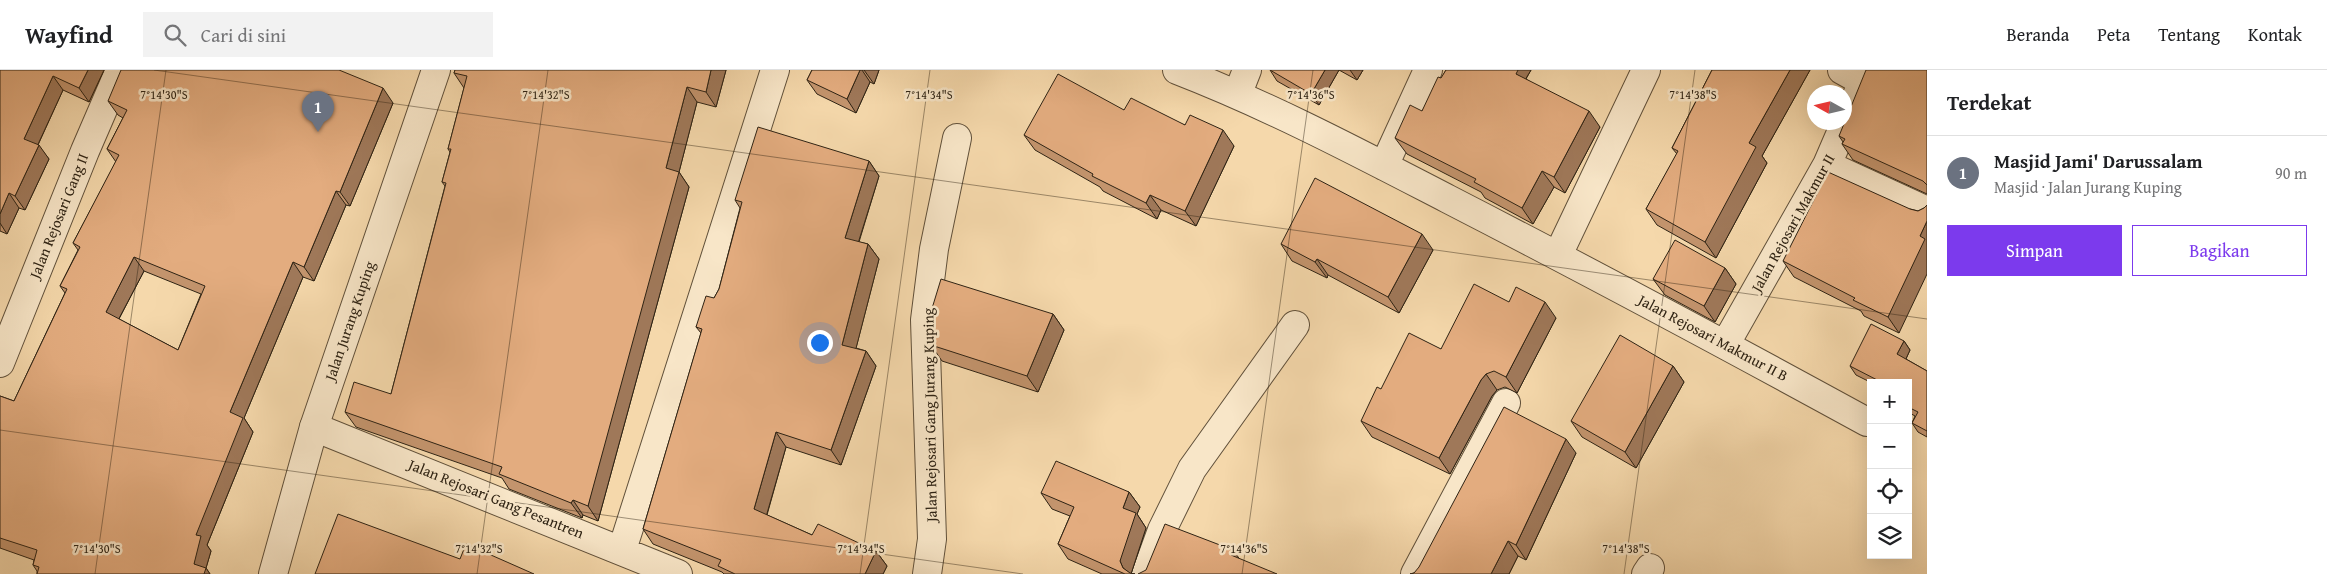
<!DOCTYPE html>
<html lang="id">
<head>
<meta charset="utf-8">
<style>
  :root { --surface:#fff; --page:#f2f2f2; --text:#202124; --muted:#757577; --line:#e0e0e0; --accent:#7c3aed }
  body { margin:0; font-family:"Gentium Book Plus",serif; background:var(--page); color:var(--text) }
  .controls { position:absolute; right:15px; bottom:15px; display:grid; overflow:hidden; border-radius:0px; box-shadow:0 5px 20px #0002 }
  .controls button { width:45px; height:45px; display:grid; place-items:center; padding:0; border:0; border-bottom:1px solid var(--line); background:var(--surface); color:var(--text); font:25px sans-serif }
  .compass { position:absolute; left:1807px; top:15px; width:45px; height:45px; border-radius:50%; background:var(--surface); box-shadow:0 5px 20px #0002; rotate:278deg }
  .you { position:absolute; left:819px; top:272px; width:18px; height:18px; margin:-12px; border:4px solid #fff; border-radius:50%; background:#1a73e8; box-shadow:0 0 0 8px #1a73e833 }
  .badge { display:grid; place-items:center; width:32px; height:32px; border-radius:50%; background:var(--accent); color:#fff; font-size:16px; font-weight:700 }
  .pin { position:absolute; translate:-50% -41px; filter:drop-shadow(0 1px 2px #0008) }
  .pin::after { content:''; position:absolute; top:26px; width:18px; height:15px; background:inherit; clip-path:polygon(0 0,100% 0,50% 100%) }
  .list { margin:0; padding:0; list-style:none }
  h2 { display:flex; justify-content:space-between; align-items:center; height:65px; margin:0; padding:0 20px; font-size:21px }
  h2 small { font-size:16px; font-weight:400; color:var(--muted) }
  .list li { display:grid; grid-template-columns:32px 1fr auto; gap:15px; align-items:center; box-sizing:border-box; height:75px; padding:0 20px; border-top:1px solid var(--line) }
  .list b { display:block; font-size:19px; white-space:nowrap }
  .list p { margin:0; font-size:16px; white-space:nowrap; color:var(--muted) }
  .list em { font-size:16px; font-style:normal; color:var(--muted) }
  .actions { display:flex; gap:10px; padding:15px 20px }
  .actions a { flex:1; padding:11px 0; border:1px solid var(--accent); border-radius:0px; text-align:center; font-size:18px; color:var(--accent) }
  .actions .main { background:var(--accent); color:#fff }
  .icon { flex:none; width:28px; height:28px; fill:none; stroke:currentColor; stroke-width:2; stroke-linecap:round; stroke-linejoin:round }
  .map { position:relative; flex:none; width:1927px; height:504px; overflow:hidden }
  header { display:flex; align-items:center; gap:30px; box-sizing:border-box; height:70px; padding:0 25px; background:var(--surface); border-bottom:1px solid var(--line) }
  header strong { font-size:24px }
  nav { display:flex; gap:28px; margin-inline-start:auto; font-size:18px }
  .search { width:350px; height:45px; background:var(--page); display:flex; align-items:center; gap:12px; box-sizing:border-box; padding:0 18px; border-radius:0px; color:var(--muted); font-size:19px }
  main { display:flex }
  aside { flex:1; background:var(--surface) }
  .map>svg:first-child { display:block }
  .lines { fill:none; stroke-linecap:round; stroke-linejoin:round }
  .minor-casing { stroke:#60503a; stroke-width:30 }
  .tertiary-casing { stroke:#60503a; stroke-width:30 }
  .minor { stroke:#f8e6c8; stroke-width:28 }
  .tertiary { stroke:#f8e6c8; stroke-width:28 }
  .wall { fill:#c3946d; stroke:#2e2314; fill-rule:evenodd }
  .shaded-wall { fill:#9f7859; stroke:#2e2314 }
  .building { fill:#e3ac7f; stroke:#2e2314; fill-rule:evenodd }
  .ticks { fill:none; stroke:#2e2314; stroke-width:1; stroke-opacity:0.45 }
  .labels { text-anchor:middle; stroke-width:5; stroke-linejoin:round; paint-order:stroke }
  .street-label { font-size:15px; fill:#2e2314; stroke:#f8e6c8 }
  .ticks-label { font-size:12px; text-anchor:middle; fill:#2e2314; stroke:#f8e6c8; stroke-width:5; stroke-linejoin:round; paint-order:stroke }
</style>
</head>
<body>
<header>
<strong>Wayfind</strong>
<div class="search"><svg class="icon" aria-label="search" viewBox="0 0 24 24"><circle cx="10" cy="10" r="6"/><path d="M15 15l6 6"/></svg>Cari di sini</div>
<nav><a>Beranda</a><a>Peta</a><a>Tentang</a><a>Kontak</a></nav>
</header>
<main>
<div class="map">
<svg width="1927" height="504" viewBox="0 0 1927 504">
  <rect width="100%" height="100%" fill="#f5d8ab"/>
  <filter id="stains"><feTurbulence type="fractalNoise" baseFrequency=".004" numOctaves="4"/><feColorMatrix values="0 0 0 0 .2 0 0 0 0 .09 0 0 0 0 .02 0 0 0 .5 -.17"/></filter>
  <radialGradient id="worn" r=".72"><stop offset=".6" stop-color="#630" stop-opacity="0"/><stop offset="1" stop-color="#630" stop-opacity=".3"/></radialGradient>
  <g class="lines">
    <g class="minor-casing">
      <path id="minor" d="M1177 0C1270 36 1359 83 1448 129 1588 201 1728 276 1867 352
        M1842 0 1862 11
        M1238 23 1247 0
        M1827 95 1927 141
        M1384 96 1428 0
        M1558 185 1646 0
        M1725 275 1827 95 1868 0
        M0 293 85 81 120 0
        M314 357 678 504
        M622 480 775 0
        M927 504 932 469 925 250 934 179 957 68
        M1146 504 1162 460 1192 399 1295 255
        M1415 504 1506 333
        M1646 504 1650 498"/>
    </g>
    <g class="tertiary-casing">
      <path id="tertiary" d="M273 504 314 357 436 0"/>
    </g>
    <use href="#minor" class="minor"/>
    <use href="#tertiary" class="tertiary"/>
  </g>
  <path class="wall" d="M0 0H104L89 32 63 20 38 75 49 89 25 140 19 138 7 164 0 161Z
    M455 0H726L716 37 697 32 679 102 689 117 598 451 583 445 582 448 509 419 502 408 356 357 345 342 391 324 445 116 442 112 450 82 448 79 464 18 454 3Z
    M812 0H879L874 14 870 12 856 43 817 24 807 10Z
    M1270 0H1339L1319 35 1277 11Z
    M1339 0H1363L1357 10Z
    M1446 0H1531L1526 9 1600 57 1565 123 1554 117 1533 154 1485 128 1481 122 1407 84 1395 68 1422 41Z
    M1712 0H1810L1762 86 1767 93 1716 188 1657 155 1646 139 1677 84 1672 78Z
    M1927 0V124L1853 90 1842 74 1843 72 1839 66Z
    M108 31 393 33 350 136 346 135 314 211 303 207 244 348 253 362 207 475 211 481 206 498 210 504H37V501L33 495 34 490 0 478V326L14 331 65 223 60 216 78 180 73 173 116 92 107 79 123 48 118 45ZM144 201 201 224 178 280 119 249Z
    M1124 40 1185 55 1234 76 1196 156 1161 140 1157 149 1103 121 1100 117 1035 80 1024 65Z
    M869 91 879 106 859 172 868 174 879 189 856 278 866 281 876 296 841 395 786 377 767 445 812 465 876 481 887 496 883 504H724L722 502 653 474 643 459 701 263 696 257 714 228 719 219 740 138 735 130Z
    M1924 138 1899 263 1864 246 1861 241 1794 207 1783 191 1910 139 1918 141Z
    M1281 174 1433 180 1399 243 1328 205 1327 208 1292 191Z
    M1725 198 1736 214 1715 252 1665 225 1653 209Z
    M1509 232 1556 248 1517 323 1505 317 1497 320 1492 326 1450 404 1372 367 1361 351 1441 279Z
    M1053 244 1064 260 1038 322 942 291 931 275Z
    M1904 271 1910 280 1906 289 1927 301V367L1918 362 1912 353 1915 346 1908 342V313H1872L1856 305 1850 296Z
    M1673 296 1684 312 1636 398 1582 367 1571 351Z
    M1576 383 1526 490 1518 486 1509 504H1410L1414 503Z
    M1129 422 1140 437 1137 444 1146 458 1131 504H1135H1102L1068 489 1058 474 1070 446 1052 439 1041 423Z"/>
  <path class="shaded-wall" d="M88 0H104L89 32 79 18Z
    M711 0H726L716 37 706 22Z
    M860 0H862L870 12 856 43 847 29Z
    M864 0H879L874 14Z
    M1325 0H1339L1319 35 1311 24Z
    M1350 0H1363L1357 10Z
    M1514 0H1531L1525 10 1516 4Z
    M1790 0H1810L1762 86 1767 93 1716 188 1705 172 1749 73Z
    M53 6 63 20 34 83 24 69Z
    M687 17 697 32 679 102 689 117 598 451 588 436 666 98Z
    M383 18 393 33 350 136 340 122Z
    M1589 41 1600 57 1565 123 1554 107Z
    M1223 60 1234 76 1196 156 1185 141Z
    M39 75 49 89 25 140 15 126Z
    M869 91 879 106 855 183 845 168Z
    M1542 101 1554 117 1533 154 1522 138Z
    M336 121 346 135 314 211 304 197Z
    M9 123 19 138 7 164 0 153V144Z
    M1150 125 1161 140 1157 149 1146 133Z
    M1927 151V204L1899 263 1888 247 1920 166Z
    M1422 164 1433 180 1399 243 1388 227Z
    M868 174 879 189 853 290 842 275Z
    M134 187 144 201 115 256 106 242Z
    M1317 189 1328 205 1327 208 1315 192Z
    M293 192 303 207 244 348 253 362 207 475 211 481 206 498 210 504H200L194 494 196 465 230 342Z
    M1725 198 1736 214 1715 252 1704 236Z
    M1545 232 1556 248 1517 323 1506 307Z
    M1053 244 1064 260 1038 322 1027 306Z
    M1904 271 1910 280 1904 293 1897 284Z
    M866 281 876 296 841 395 831 380Z
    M1673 296 1684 312 1636 398 1625 382Z
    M1486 304 1497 320 1492 326 1450 404 1439 388 1481 310Z
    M776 362 786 377 764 454 754 439Z
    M1566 369 1576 383 1526 490 1516 475Z
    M1129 422 1140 437 1137 444 1146 458 1131 504 1123 498 1120 491 1123 438Z
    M573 430 583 445 582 448 571 433Z
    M1508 471 1518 486 1509 504H1491Z
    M1233 480 1244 495 1231 485Z
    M876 481 887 496 883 504H865Z"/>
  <path class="building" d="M0 0H88L79 18 53 6 24 69 39 75 15 126 9 123 0 144Z
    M121 0H339L383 18 340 122 336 121 304 197 293 192 230 342 243 348 196 465 201 466 194 494 206 498 204 504H37L39 497 33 495 37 480 0 468V326L14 331 67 219 60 216 80 177 73 173 119 85 107 79 127 40 108 31ZM134 187 205 216 178 280 106 242Z
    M455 0H711L706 22 687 17 666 98 679 102 588 436 573 430 571 433 499 404 502 397 345 342 354 312 391 324 446 113 442 112 451 79H448L467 6 454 3Z
    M812 0H860L847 29 807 10Z
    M1270 0H1325L1311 24Z
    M1446 0H1518L1516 4 1589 41 1554 107 1542 101 1522 138 1474 112 1476 109 1395 68 1410 35 1422 41 1438 7 1441 8Z
    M1712 0H1790L1749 73 1756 77 1705 172 1646 139 1678 81 1672 78Z
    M1866 0H1927V115L1923 111 1842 74 1845 69 1839 66Z
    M1058 4 1124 40 1131 28 1185 55 1190 45 1223 60 1185 141 1150 125 1146 133 1092 106 1093 104 1024 65Z
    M758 57 869 91 845 168 868 174 842 275 866 281 831 380 776 362 754 439 812 465 818 454 876 481 865 504H735L718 496 721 490 643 459 702 259 696 257 706 226 714 228 719 219 742 132 735 130Z
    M1828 102 1910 139 1918 141 1924 138 1927 135V151L1920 166 1925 169 1888 247 1853 230 1855 228 1783 191Z
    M1315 108 1422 164 1388 227 1317 189 1315 192 1281 174Z
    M1675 170 1725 198 1704 236 1653 209Z
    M941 209 1053 244 1027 306 931 275 930 245Z
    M1474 214 1509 232 1516 217 1545 232 1506 307 1494 301 1486 304 1481 310 1439 388 1361 351 1377 317 1381 319 1409 263 1441 279Z
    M1871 254 1904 271 1897 284 1927 301V361L1912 353 1918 342 1908 337V313H1883L1850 296Z
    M1620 265 1673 296 1625 382 1571 351Z
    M1504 337 1566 369 1516 475 1508 471 1491 504H1410L1414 503 1419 497Z
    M1056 391 1129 422 1123 438 1136 443 1120 491 1123 498 1130 503 1135 504H1125L1058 474 1074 437 1041 423Z
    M338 444 460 489 466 474 534 504H315Z
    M1165 454 1233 480 1231 485 1277 504H1138L1146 500Z"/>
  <path class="ticks" d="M154 0 1927 249M0 360 1023 504M95 504 166 0M477 504 548 0M860 504 930 0M1242 504 1313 0M1624 504 1695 0"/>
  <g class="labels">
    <g class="street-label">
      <text transform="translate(59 146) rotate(-68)" y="5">Jalan Rejosari Gang II</text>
      <text transform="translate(1793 153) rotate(-61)" y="5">Jalan Rejosari Makmur II</text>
      <text transform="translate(350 251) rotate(-71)" y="5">Jalan Jurang Kuping</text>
      <text transform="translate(1713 268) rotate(28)" y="5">Jalan Rejosari Makmur II B</text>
      <text transform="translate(930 345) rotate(-91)" y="5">Jalan Rejosari Gang Jurang Kuping</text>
      <text transform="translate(496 429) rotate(22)" y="5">Jalan Rejosari Gang Pesantren</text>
    </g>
  </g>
  <g class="ticks-label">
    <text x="164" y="29">7°14'30"S</text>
    <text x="546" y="29">7°14'32"S</text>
    <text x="929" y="29">7°14'34"S</text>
    <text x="1311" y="29">7°14'36"S</text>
    <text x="1693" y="29">7°14'38"S</text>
    <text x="97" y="483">7°14'30"S</text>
    <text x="479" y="483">7°14'32"S</text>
    <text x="861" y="483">7°14'34"S</text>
    <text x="1244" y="483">7°14'36"S</text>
    <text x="1626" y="483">7°14'38"S</text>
  </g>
  <rect width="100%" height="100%" filter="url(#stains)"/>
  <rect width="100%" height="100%" fill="url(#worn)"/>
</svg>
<div class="controls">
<button>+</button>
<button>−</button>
<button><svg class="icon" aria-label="locate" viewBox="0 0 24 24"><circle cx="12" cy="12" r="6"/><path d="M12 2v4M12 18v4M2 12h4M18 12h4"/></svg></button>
<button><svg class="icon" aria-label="layers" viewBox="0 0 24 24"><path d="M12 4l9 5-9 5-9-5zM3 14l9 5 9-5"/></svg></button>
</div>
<svg class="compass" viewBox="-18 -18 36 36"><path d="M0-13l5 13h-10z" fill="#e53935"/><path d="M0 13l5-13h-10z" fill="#757577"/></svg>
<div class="you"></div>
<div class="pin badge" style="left:318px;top:62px;background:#6b7280">1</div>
</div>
<aside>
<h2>Terdekat<small></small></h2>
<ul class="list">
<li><span class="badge" style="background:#6b7280">1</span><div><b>Masjid Jami' Darussalam</b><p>Masjid · Jalan Jurang Kuping</p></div><em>90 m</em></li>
</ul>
<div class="actions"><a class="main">Simpan</a><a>Bagikan</a></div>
</aside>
</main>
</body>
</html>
